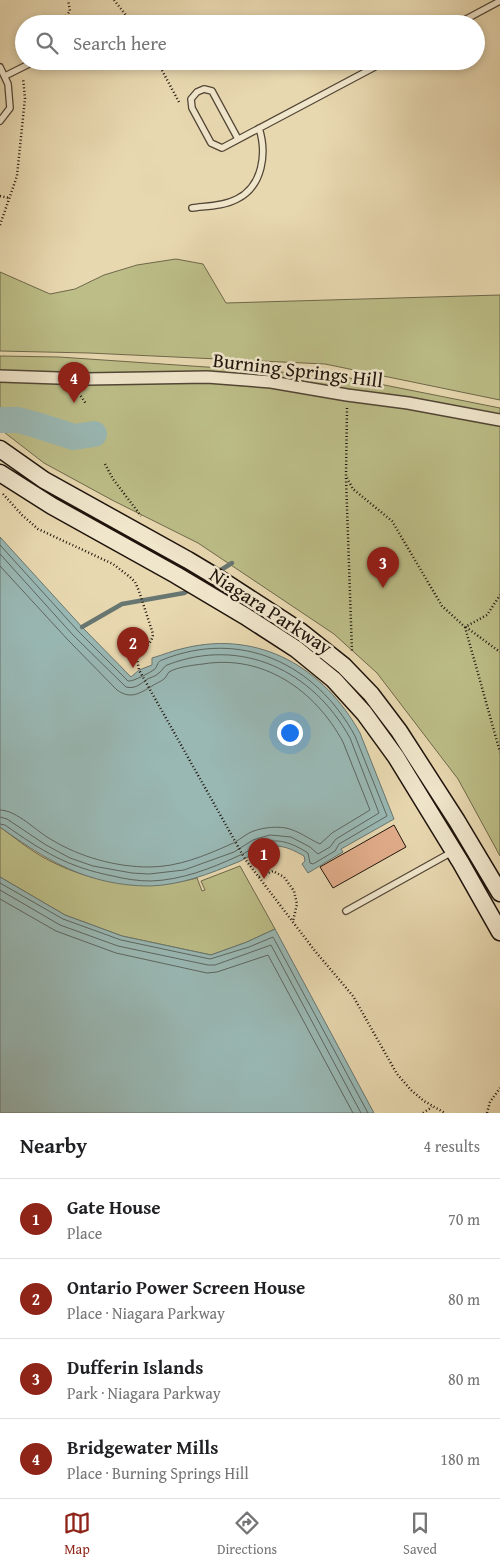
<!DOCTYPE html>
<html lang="en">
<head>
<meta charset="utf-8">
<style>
  :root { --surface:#fff; --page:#f6f6f6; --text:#202124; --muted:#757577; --line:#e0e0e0; --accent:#8f2418 }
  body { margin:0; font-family:"Gentium Book Plus",serif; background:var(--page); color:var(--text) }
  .you { position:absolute; left:289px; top:732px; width:18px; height:18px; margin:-12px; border:4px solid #fff; border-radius:50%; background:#1a73e8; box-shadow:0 0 0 8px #1a73e833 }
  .badge { display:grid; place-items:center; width:32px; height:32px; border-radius:50%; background:var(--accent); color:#fff; font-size:16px; font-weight:700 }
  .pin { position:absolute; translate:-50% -41px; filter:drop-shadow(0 1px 2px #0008) }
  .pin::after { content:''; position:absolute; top:26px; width:18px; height:15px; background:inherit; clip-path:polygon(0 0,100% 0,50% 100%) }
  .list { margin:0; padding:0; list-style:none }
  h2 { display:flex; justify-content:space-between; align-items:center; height:65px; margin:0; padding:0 20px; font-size:21px }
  h2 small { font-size:16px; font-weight:400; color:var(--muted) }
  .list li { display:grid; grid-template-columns:32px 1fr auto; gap:15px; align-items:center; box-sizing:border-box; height:80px; padding:0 20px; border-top:1px solid var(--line) }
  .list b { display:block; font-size:19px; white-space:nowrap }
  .list p { margin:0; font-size:16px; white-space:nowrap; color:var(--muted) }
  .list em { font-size:16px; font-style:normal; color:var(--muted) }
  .icon { flex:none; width:28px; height:28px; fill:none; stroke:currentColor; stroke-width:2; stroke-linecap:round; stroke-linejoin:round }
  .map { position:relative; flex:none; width:500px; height:1113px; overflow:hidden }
  .search { position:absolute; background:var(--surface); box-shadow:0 2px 8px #0003; left:15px; right:15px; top:15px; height:55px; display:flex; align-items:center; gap:12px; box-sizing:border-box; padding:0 18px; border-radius:28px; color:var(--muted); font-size:19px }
  .sheet { height:385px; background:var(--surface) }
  nav { display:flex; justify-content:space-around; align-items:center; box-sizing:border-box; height:70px; border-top:1px solid var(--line); background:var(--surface); font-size:14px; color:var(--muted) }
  nav a { display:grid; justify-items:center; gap:2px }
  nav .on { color:var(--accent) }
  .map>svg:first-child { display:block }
  .green { fill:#bcbd87; stroke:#6e684a }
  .water { fill:#99b8b4; stroke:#687671 }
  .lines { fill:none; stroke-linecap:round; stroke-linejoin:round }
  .shore { stroke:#5c6660; stroke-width:1 }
  .stream { stroke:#687671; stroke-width:4.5 }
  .river { stroke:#99b8b4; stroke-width:26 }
  .building { fill:#e2ad8b; stroke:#1f140c }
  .lane-casing { stroke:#514535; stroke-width:8 }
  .street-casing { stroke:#514535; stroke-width:14 }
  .secondary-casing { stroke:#1f140c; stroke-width:19 }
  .path { stroke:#1f140c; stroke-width:2.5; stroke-dasharray:1 2.5; stroke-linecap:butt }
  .lane { stroke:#f0e6cc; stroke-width:5.5 }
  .street { stroke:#f0e6cc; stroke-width:11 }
  .secondary { stroke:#f0e6cc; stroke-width:16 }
  .labels { text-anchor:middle; stroke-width:5; stroke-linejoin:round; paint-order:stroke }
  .street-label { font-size:20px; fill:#1f140c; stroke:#f0e6cc }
</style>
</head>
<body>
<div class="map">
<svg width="500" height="1113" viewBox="0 0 500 1113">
  <rect width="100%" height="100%" fill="#e8d8b0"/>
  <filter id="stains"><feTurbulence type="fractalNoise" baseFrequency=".004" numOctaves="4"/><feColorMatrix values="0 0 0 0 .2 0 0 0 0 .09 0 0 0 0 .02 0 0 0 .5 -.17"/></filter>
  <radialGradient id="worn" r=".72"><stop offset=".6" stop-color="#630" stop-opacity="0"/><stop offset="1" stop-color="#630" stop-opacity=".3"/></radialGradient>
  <path class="green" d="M176 259 203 264 226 303 500 295V400L325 364 89 353 0 351V272L50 294 75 289 104 275 137 265Z
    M0 356 59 357 339 376 500 408V856L458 779 377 673 334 634 198 543 112 500 44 463 0 429Z
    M0 827C14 837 27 848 41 856 88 883 144 892 197 878L202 891 205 890 201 881 240 866 275 929 247 942 211 955 122 936 65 915 0 877Z"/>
  <path class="water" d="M0 537 82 627 131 677 139 670 152 665V658C163 655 174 650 185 648 260 630 324 668 360 733L394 819 341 849 343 852 308 873 302 864 305 861 304 856C295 851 286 846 275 846 260 846 251 857 238 862 209 874 181 885 150 886 89 886 47 861 0 827Z
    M0 877 65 915 122 936 211 955 247 942 275 929 374 1113H0Z"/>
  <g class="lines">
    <path class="shore" d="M0 545 78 631 128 681C133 682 151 672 155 669 158 665 157 662 162 660 241 628 316 664 355 736L387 816 339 844 335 851 313 864 310 863 308 853C297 846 285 840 272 841 257 843 251 851 238 856 210 869 181 880 151 881 138 881 125 879 113 876 67 867 42 851 5 825L0 824
      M0 554 73 635 126 687C135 689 139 685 146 680 150 677 155 677 159 673 163 670 163 667 167 665 242 636 313 671 350 738L379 813 336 839 330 847 318 854 310 847 291 837 270 835 253 840 234 852 184 870 149 874 132 873 93 866 70 858 46 845 7 819 0 817
      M0 566 68 640 117 690C131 700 140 693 152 686 156 683 161 682 165 678 167 676 167 674 169 672 177 667 194 665 203 664 263 654 315 690 343 742L370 810 332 833 320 844C309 839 299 831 286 828 274 826 259 828 249 833 242 837 237 842 229 845 204 856 178 867 149 867 116 867 80 857 52 840 37 832 17 810 0 810
      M0 883 63 919 121 940 210 959 249 947 273 937 368 1113
      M0 890 60 925 118 946 208 965H215L271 945 361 1113
      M0 899 56 931 116 953 207 973 217 972 268 955 353 1113"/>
    <path class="stream" d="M216 573 232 563
      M82 627 122 604 184 593 191 589"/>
    <path class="river" d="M0 420H18L33 424 74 437 94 434"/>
  </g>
  <path class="building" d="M394 825 406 847 333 888 320 867Z"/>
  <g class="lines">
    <g class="lane-casing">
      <path id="lane" d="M457 24 500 1
        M0 67 8 84 10 108 0 121
        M5 76 35 61
        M238 139 212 91 204 89 197 92 191 99 192 108 211 143 222 148 386 61
        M192 208C207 206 224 206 237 199 263 186 267 153 259 128
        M346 911 452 852"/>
    </g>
    <g class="street-casing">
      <path id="street" d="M0 376 87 379 207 377 271 382 347 395 408 403 500 420"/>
    </g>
    <g class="secondary-casing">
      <path id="secondary" d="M0 449 44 480 188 560 223 581 300 631 344 666 371 694 399 731 457 821 500 893
        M0 473 52 506 176 575 245 616 296 649 334 680 364 713 396 757 461 863 500 932"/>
    </g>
    <path class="path" d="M114 0 133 24
      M66 16 70 11 68 0
      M157 61 180 104
      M111 64 118 61
      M0 196 9 198
      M0 225 17 176 25 98 23 78
      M77 390 86 404
      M347 408 346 476 353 489 392 521 442 606 465 627 487 615 500 595
      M105 464 113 479 141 516
      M346 478 352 652
      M3 494 22 515 38 529 113 564 130 577 135 582 139 591 153 634C152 645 141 649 137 658L139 670 245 859 315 951 353 996 397 1074 411 1090 424 1101 445 1113
      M465 627 500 752
      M466 627 500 652
      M259 877 273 871 284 877 294 891 297 904 293 921
      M423 1113 432 1107
      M487 1113 490 1102 500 1088"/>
    <use href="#lane" class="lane"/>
    <use href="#street" class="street"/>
    <use href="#secondary" class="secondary"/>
  </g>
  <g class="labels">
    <g class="street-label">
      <text transform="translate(298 370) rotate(7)" y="7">Burning Springs Hill</text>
      <text transform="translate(271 611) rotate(33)" y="7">Niagara Parkway</text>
    </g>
  </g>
  <rect width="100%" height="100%" filter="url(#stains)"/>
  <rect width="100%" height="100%" fill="url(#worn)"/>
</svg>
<div class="you"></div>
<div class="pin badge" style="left:264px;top:879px">1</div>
<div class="pin badge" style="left:133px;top:668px">2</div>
<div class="pin badge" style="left:383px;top:588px">3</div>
<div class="pin badge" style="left:74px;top:403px">4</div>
<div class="search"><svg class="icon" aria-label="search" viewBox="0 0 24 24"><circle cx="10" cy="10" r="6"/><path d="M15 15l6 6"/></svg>Search here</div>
</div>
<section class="sheet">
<h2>Nearby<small>4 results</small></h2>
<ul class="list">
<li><span class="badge">1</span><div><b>Gate House</b><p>Place</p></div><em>70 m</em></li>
<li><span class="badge">2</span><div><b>Ontario Power Screen House</b><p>Place · Niagara Parkway</p></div><em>80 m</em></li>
<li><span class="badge">3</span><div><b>Dufferin Islands</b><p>Park · Niagara Parkway</p></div><em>80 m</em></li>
<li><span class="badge">4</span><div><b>Bridgewater Mills</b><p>Place · Burning Springs Hill</p></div><em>180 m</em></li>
</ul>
</section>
<nav>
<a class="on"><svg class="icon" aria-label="map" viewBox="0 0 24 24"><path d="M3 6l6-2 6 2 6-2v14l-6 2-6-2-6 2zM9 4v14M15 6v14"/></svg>Map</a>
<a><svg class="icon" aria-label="directions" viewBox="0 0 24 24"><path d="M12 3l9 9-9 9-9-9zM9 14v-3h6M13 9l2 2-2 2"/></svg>Directions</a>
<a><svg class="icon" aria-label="saved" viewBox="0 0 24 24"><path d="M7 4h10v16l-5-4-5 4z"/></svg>Saved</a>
</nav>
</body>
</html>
